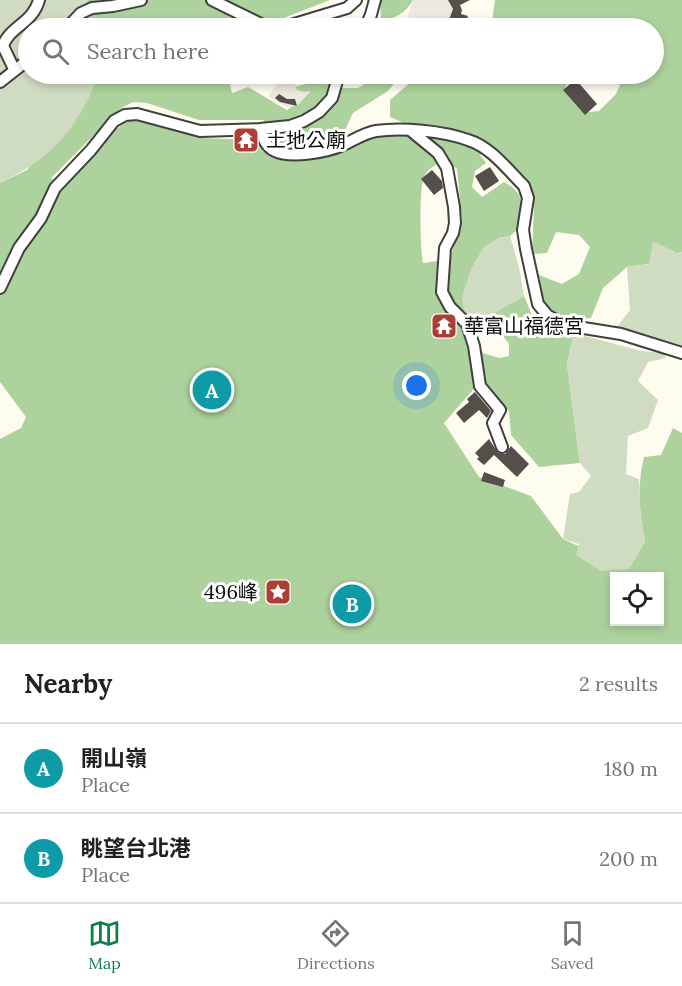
<!DOCTYPE html>
<html lang="en">
<head>
<meta charset="utf-8">
<style>
  :root { --surface:#fff; --page:#f6f6f6; --text:#202124; --muted:#757577; --line:#e0e0e0; --accent:#0b8043 }
  body { margin:0; font-family:Lora,"Noto Sans TC",serif; background:var(--page); color:var(--text) }
  .controls { position:absolute; right:18px; bottom:18px; display:grid; overflow:hidden; border-radius:0px; box-shadow:0 3px 9px #0003 }
  .controls button { width:54px; height:54px; display:grid; place-items:center; padding:0; border:0; border-bottom:2px solid var(--line); background:var(--surface); color:var(--text); font:30px sans-serif }
  .you { position:absolute; left:417px; top:386px; width:21px; height:21px; margin:-15px; border:4px solid #fff; border-radius:50%; background:#1a73e8; box-shadow:0 0 0 9px #1a73e833 }
  .badge { display:grid; place-items:center; width:39px; height:39px; border-radius:50%; background:var(--accent); color:#fff; font-size:20px; font-weight:700 }
  .pin { position:absolute; translate:-50% -50%; border:3px solid #fff; box-shadow:0 2px 6px #0006 }
  .list { margin:0; padding:0; list-style:none }
  h2 { display:flex; justify-content:space-between; align-items:center; height:78px; margin:0; padding:0 24px; font-size:26px }
  h2 small { font-size:20px; font-weight:400; color:var(--muted) }
  .list li { display:grid; grid-template-columns:39px 1fr auto; gap:18px; align-items:center; box-sizing:border-box; height:90px; padding:0 24px; border-top:2px solid var(--line) }
  .list b { display:block; font-size:22px; white-space:nowrap }
  .list p { margin:0; font-size:20px; white-space:nowrap; color:var(--muted) }
  .list em { font-size:20px; font-style:normal; color:var(--muted) }
  .icon { flex:none; width:33px; height:33px; fill:none; stroke:currentColor; stroke-width:2; stroke-linecap:round; stroke-linejoin:round }
  .map { position:relative; flex:none; width:682px; height:644px; overflow:hidden }
  .search { position:absolute; background:var(--surface); box-shadow:0 3px 9px #0003; left:18px; right:18px; top:18px; height:66px; display:flex; align-items:center; gap:15px; box-sizing:border-box; padding:0 21px; border-radius:33px; color:var(--muted); font-size:22px }
  .sheet { height:258px; background:var(--surface) }
  nav { display:flex; justify-content:space-around; align-items:center; box-sizing:border-box; height:84px; border-top:2px solid var(--line); background:var(--surface); font-size:16px; color:var(--muted) }
  nav a { display:grid; justify-items:center; gap:3px }
  nav .on { color:var(--accent) }
  .map>svg:first-child { display:block }
  .forest { fill:#aed29d; fill-rule:evenodd }
  .cemetery { fill:#d0dcc2 }
  .plaza { fill:#eceade }
  .building { fill:#544f4a }
  .lines { fill:none; stroke-linecap:round; stroke-linejoin:round }
  .minor-casing { stroke:#404040; stroke-width:14 }
  .minor { stroke:#fff; stroke-width:10 }
  .labels { text-anchor:middle; stroke-width:6; stroke-linejoin:round; paint-order:stroke }
  .poi-label { font-size:20px; fill:#0d0d0d; stroke:#fff; text-anchor:start }
</style>
</head>
<body>
<div class="map">
<svg width="682" height="644" viewBox="0 0 682 644">
  <rect width="100%" height="100%" fill="#fdfcee"/>
  <path class="forest" d="M88 0H330L281 19 278 28H61Z
    M380 0H413C406 13 395 19 381 20Z
    M495 0H682V252L649 264 627 267 603 288 591 318C548 320 546 317 539 275L562 284 579 274 590 247 579 235 556 232 547 253 532 254 534 205 530 187 489 149 480 155 486 163 475 171 472 187 482 197 504 182C528 194 521 208 517 230L510 236 498 238 465 319 483 353 499 358 509 356V344L488 316 524 296 534 320 549 333H574L567 364 580 463 539 467 511 435 509 411 479 383 444 423 479 477 531 496 563 539 629 569 645 541C639 512 637 485 644 457L661 455 673 428 682 433V644H0V439L21 428 26 417 0 382V183L27 170 97 79 93 74H215L229 80 232 93 248 87 287 110 293 106 294 87 315 82 322 74H326L341 88H358L382 74H402L388 91 353 113 346 128 322 150 331 156C344 148 358 140 373 136 391 131 425 137 443 140L447 130 406 124 390 117V100L418 76 436 78 439 74H654V28H491ZM579 76 615 77 620 85 616 94 599 111 589 112 564 91 566 85ZM133 102 147 103 199 120H264L258 140 201 138 143 119H131L115 130 62 186 51 178 120 109ZM447 161 457 169 462 220 450 259 423 263C420 250 419 187 424 177 429 167 436 164 447 161ZM614 576H660V622H614Z"/>
  <path class="cemetery" d="M0 0H88L61 28H28V53L0 75Z
    M28 65V74H93L97 79C76 131 50 159 0 183V86Z
    M510 236 519 267 524 296 478 322 465 319 462 297 471 269 483 248 498 238Z
    M653 241 679 254 682 252V349L617 327 630 310 627 267 649 264Z
    M574 333 641 351 663 353 666 358 648 362 638 381 658 400 648 428 628 436 626 474 639 479 641 520 645 541 629 569 601 571 576 555 579 544 563 539 570 494 579 492 591 476 580 463 567 364Z"/>
  <path class="plaza" d="M413 0H448L453 9 447 25 429 19 426 28H408L410 22 408 14Z
    M285 74H293L292 80 297 90 304 92 311 91 297 106 286 107 268 96Z"/>
  <path class="building" d="M448 0H470L460 5 462 10 461 14 468 16 464 28H426L428 19 447 25 453 9Z
    M578 82 597 104 585 115 563 90 570 84Z
    M279 94 287 99H295L297 106 280 102 275 98Z
    M490 167 499 181 484 191 475 176Z
    M432 170 442 181 443 188 434 195 421 179Z
    M475 392 491 411 487 418 479 410 464 423 456 413 469 402 467 399Z
    M489 439 498 453 505 454 511 446 529 464 517 477 494 455 484 465 477 459 479 457 475 453Z
    M484 472 505 480 503 487 481 481Z"/>
  <g class="lines">
    <g class="minor-casing">
      <path id="minor" d="M212 0 269 28
        M67 28 81 13 92 8 113 6 141 0
        M281 28 347 8 356 0
        M362 28C371 23 372 9 375 0
        M14 69 3 46C9 27 33 23 39 0
        M0 82 28 60
        M260 129C263 138 266 147 275 151 291 159 327 152 343 145 354 140 364 133 376 131 402 127 443 131 468 140 491 147 507 169 524 186L528 198 523 230 526 249 538 304 547 315 565 325 621 334 682 353
        M410 130 438 153 447 168 454 207 455 223 453 233 445 248 442 292 450 307 467 324 474 346 480 386 500 410 493 423 502 447
        M0 288 19 248 41 218 55 188 91 150 114 121 125 115 137 114 200 131 260 129 290 126 304 121 319 112 332 98 339 74"/>
    </g>
    <use href="#minor" class="minor"/>
  </g>
  <defs>
    <g id="temple-square" transform="scale(1.35)"><rect x="-9" y="-9" width="18" height="18" rx="4" fill="#ac3e35" stroke="#fff"/><path d="M0-6L5-2H3V0L6.5 2.5H4V6H1.5V3h-3V6H-4V2.5H-6.5L-3 0V-2H-5Z" fill="#fff"/></g>
    <g id="sight-square" transform="scale(1.35)"><rect x="-9" y="-9" width="18" height="18" rx="4" fill="#ac3e35" stroke="#fff"/><path d="M0-6L1.8-2.2L6-1.7L2.9 1.2L3.7 5.4L0 3.3L-3.7 5.4L-2.9 1.2L-6-1.7L-1.8-2.2Z" fill="#fff"/></g>
  </defs>
  <g fill-rule="evenodd">
    <use href="#temple-square" x="246" y="140"/>
    <use href="#temple-square" x="444" y="326"/>
    <use href="#sight-square" x="278" y="592"/>
  </g>
  <g class="labels">
    <g class="poi-label">
      <text x="266" y="147">土地公廟</text>
      <text x="464" y="333">華富山福德宮</text>
      <text x="258" y="599" text-anchor="end">496峰</text>
    </g>
  </g>
</svg>
<div class="controls">
<button><svg class="icon" aria-label="locate" viewBox="0 0 24 24"><circle cx="12" cy="12" r="6"/><path d="M12 2v4M12 18v4M2 12h4M18 12h4"/></svg></button>
</div>
<div class="you"></div>
<div class="pin badge" style="left:212px;top:390px;background:#0f9aa8">A</div>
<div class="pin badge" style="left:352px;top:604px;background:#0f9aa8">B</div>
<div class="search"><svg class="icon" aria-label="search" viewBox="0 0 24 24"><circle cx="10" cy="10" r="6"/><path d="M15 15l6 6"/></svg>Search here</div>
</div>
<section class="sheet">
<h2>Nearby<small>2 results</small></h2>
<ul class="list">
<li><span class="badge" style="background:#0f9aa8">A</span><div><b>開山嶺</b><p>Place</p></div><em>180 m</em></li>
<li><span class="badge" style="background:#0f9aa8">B</span><div><b>眺望台北港</b><p>Place</p></div><em>200 m</em></li>
</ul>
</section>
<nav>
<a class="on"><svg class="icon" aria-label="map" viewBox="0 0 24 24"><path d="M3 6l6-2 6 2 6-2v14l-6 2-6-2-6 2zM9 4v14M15 6v14"/></svg>Map</a>
<a><svg class="icon" aria-label="directions" viewBox="0 0 24 24"><path d="M12 3l9 9-9 9-9-9zM9 14v-3h6M13 9l2 2-2 2"/></svg>Directions</a>
<a><svg class="icon" aria-label="saved" viewBox="0 0 24 24"><path d="M7 4h10v16l-5-4-5 4z"/></svg>Saved</a>
</nav>
</body>
</html>
